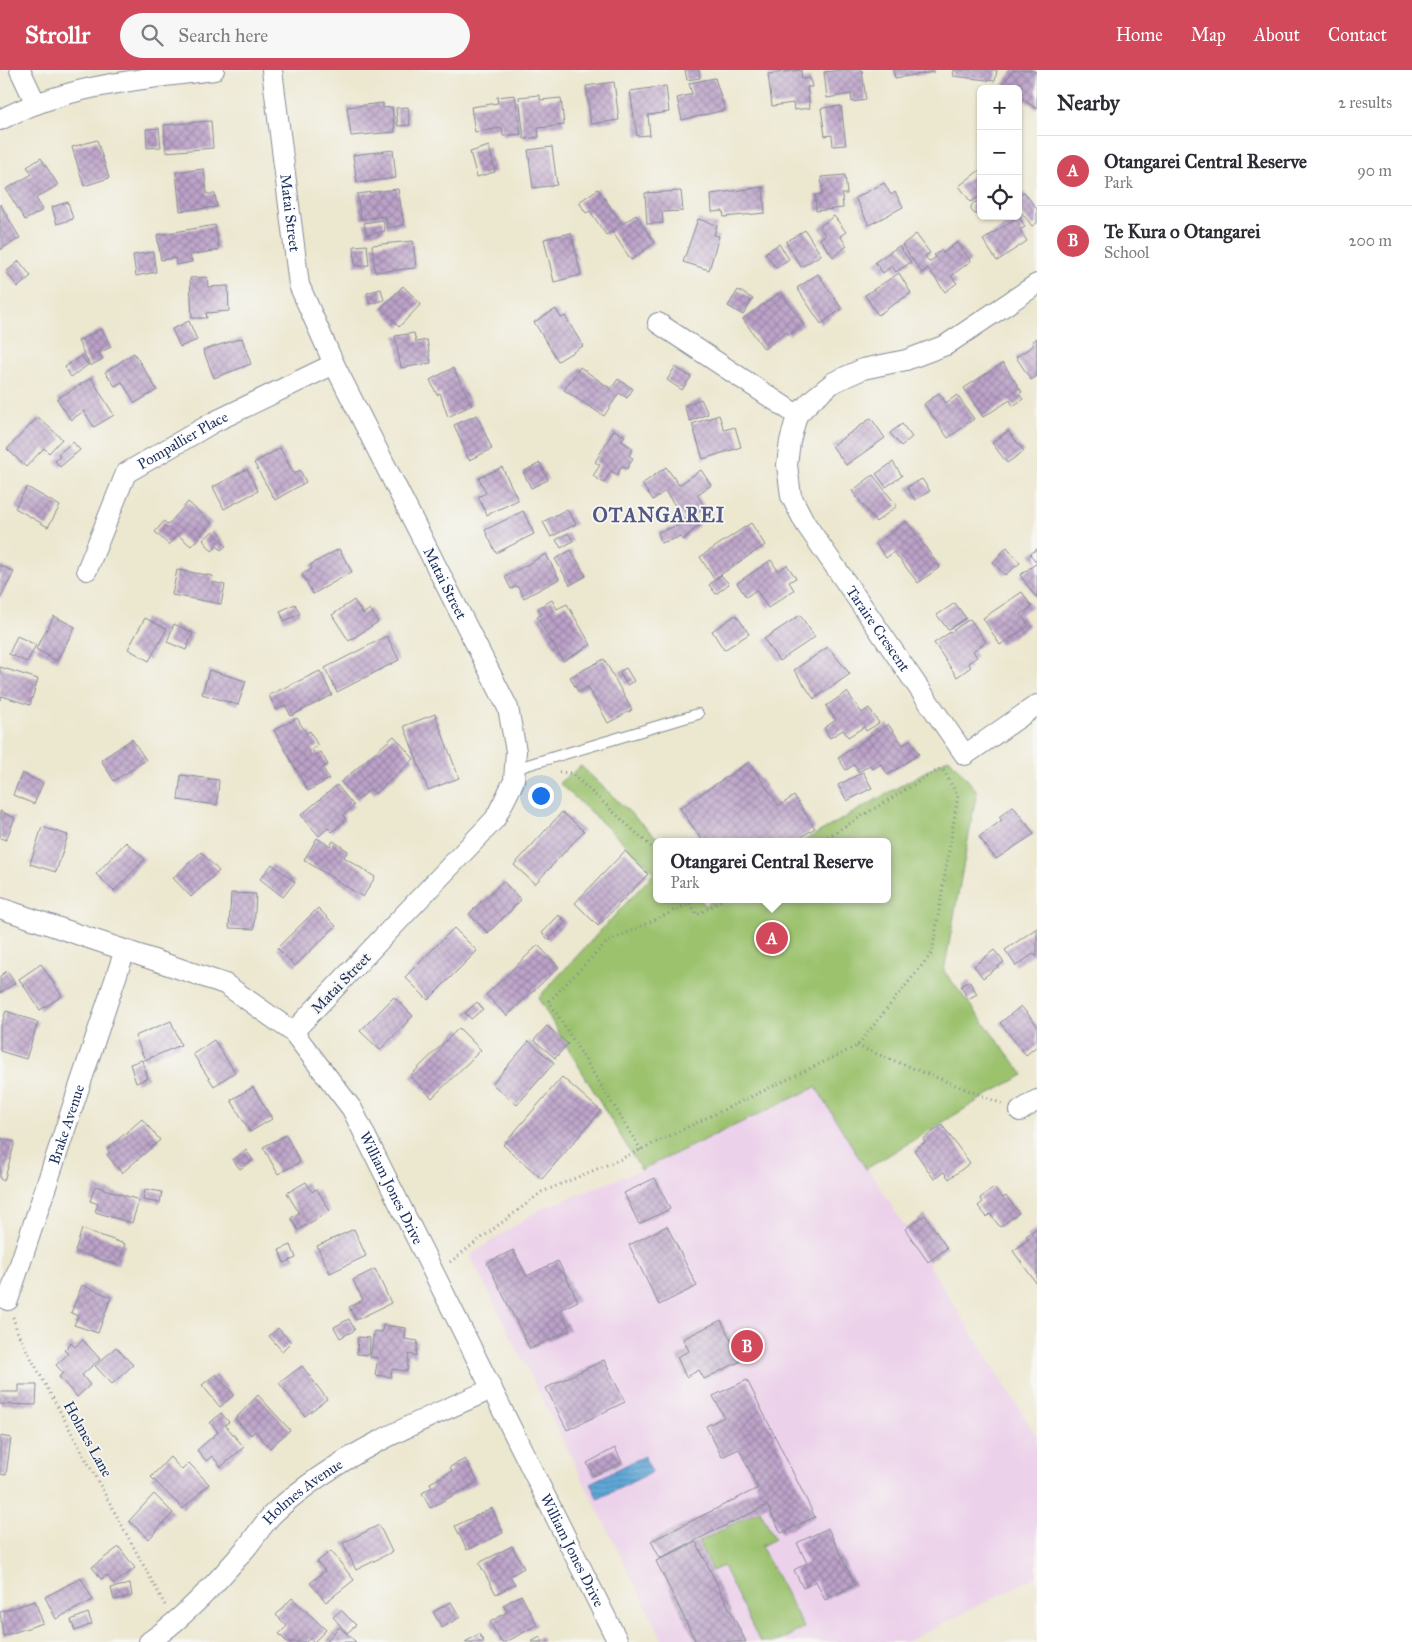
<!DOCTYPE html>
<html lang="en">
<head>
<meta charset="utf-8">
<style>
  :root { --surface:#fff; --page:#f7f7f7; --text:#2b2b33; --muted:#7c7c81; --line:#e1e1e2; --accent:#d1495b }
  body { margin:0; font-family:"IM FELL Great Primer",serif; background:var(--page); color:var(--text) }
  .controls { position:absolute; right:15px; top:15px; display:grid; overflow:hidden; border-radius:8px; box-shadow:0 1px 4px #0004 }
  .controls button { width:45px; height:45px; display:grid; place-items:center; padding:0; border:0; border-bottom:1px solid var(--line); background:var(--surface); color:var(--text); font:25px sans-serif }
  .you { position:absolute; left:540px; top:725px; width:18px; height:18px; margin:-12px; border:4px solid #fff; border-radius:50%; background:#1a73e8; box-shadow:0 0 0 8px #1a73e833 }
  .badge { display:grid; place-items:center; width:32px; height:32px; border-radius:50%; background:var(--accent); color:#fff; font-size:16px; font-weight:700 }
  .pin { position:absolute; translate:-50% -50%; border:2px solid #fff; box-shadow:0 1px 5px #0006 }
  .popup { position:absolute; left:653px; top:768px; width:238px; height:65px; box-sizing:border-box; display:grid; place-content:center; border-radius:8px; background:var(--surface); filter:drop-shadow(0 1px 4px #0005); font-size:16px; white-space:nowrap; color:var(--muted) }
  .popup b { font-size:19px; color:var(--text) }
  .popup::after { content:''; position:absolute; left:50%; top:100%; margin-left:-10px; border:10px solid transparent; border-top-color:var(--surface) }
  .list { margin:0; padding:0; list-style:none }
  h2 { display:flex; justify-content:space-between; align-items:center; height:65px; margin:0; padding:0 20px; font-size:21px }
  h2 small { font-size:16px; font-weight:400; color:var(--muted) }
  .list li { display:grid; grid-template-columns:32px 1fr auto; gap:15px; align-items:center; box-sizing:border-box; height:70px; padding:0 20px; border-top:1px solid var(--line) }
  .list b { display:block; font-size:19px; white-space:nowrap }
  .list p { margin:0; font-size:16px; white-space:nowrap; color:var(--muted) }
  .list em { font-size:16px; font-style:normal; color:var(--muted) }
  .icon { flex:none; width:28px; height:28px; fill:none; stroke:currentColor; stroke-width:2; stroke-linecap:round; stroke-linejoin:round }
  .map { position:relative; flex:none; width:1037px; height:1572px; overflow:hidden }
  header { display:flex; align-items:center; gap:30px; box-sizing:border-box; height:70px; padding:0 25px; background:var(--accent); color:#fff }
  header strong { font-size:24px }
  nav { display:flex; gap:28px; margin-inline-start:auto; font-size:18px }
  .search { width:350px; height:45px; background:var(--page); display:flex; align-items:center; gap:12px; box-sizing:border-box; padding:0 18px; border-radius:28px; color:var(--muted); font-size:19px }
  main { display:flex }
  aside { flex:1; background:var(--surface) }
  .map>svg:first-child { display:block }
  .built { fill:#ecd1ea }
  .park { fill:#9cc26e; stroke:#5c7866 }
  .water { fill:url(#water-rules); stroke:#3d6b9a }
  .building { fill:url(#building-cross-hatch) }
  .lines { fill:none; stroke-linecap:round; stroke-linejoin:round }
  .lane-casing { stroke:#848b96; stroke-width:12 }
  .street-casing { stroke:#848b96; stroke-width:22 }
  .path { stroke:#848b96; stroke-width:3; stroke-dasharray:1 4; stroke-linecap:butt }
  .lane { stroke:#fff; stroke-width:10 }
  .street { stroke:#fff; stroke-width:20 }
  .labels { text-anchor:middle; stroke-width:4; stroke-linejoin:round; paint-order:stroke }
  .street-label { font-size:15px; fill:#1b2f5e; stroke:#f6f6f2 }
  .district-label { font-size:20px; font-weight:bold; letter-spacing:1px; fill:#535783; stroke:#f6f6f2 }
</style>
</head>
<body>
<header>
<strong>Strollr</strong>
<div class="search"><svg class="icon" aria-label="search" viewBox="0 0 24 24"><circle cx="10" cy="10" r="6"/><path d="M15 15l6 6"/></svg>Search here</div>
<nav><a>Home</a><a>Map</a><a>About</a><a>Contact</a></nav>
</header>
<main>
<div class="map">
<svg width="1037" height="1572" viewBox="0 0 1037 1572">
  <defs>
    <pattern id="water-rules" width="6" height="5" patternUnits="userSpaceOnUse" patternTransform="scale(1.25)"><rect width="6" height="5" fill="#5fa7d6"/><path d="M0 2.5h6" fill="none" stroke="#4e88b1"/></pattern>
    <pattern id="building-cross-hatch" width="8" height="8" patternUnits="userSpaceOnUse" patternTransform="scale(1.25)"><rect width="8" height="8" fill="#bca2c8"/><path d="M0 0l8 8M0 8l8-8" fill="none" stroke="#9884a6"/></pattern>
  </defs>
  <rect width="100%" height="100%" fill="#f6f6f2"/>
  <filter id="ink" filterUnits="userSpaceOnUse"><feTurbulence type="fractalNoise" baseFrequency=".02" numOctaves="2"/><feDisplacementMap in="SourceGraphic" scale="10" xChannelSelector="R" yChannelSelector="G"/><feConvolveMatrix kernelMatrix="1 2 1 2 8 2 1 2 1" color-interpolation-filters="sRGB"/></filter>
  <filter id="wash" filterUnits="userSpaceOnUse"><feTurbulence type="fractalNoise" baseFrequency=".0096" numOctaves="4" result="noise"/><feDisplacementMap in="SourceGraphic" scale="20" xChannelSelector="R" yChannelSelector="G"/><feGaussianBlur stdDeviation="1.12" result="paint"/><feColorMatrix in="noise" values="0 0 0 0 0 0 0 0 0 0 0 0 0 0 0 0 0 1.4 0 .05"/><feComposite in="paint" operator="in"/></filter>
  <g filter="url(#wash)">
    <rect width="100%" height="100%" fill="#ece7cf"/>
    <path class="built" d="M817 1017 1037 1367V1506L906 1572H664L470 1185 539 1140 641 1100Z"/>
    <path class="park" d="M949 688 977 721 944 901 1024 1005 994 1021 866 1099 816 1017 641 1100 538 928 655 802 559 713 581 696 661 772H657V829H701L705 836 715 829H887V772H802Z
      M760 1440 775 1469 761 1476 804 1558 777 1572H760L723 1496 712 1501 698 1472Z"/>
    <path class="water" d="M644 1386 652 1402 598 1429 590 1413Z"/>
    <g id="blocks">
      <path class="building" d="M685 0H699L700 8 687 10Z
        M801 0 802 9 810 8 812 17H807L810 38 794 40 793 33 772 36 768 4Z
        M842 0H862L866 30 852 32 851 24 827 28 824 2Z
        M893 0H934V2L895 8Z
        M954 0H997L995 11 953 6Z
        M1013 0H1032L1037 3V39L1018 26V19H1009L1003 14Z
        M715 8 725 40 682 50 677 28 692 24 689 13Z
        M614 12 619 50 591 54 586 16Z
        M666 16 669 42 648 45 650 65 637 66 630 21Z
        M515 25 521 64 503 66 502 58 475 62 471 37 498 33 497 27Z
        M540 25V30L561 28 564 55 538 58 539 67 524 69 519 27Z
        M383 33V38L392 37 395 62 351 66 347 37Z
        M841 36 846 75 833 76 832 65 825 66 821 38Z
        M408 37 410 55 398 56 396 38Z
        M211 51 213 78 166 82 164 55Z
        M159 58 161 77 147 78 146 59Z
        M97 70 109 108 84 116 72 77Z
        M489 76 495 102 477 107 470 82Z
        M552 77 557 115 533 118 528 80Z
        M393 80 396 108 357 113 353 85Z
        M41 88 58 115 36 128 43 140 25 150 6 119 32 104 27 97Z
        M204 99 207 124H215L217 137 180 141 176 102Z
        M981 99V125L971 132 959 116Z
        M845 105 847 124H842L843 138 816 141 815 125 823 124 821 107Z
        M884 113 891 125 895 122 903 137 869 155 855 128Z
        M763 117 765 143 724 147 723 141 712 142 711 124Z
        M398 119 404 155 387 158 385 146 361 149 357 124Z
        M598 119 622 154 636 145 655 173 631 190 612 161 606 165 590 141 586 143 579 132Z
        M681 121 683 141 662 142 663 153 647 154 645 123Z
        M1024 122 1037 139V153L1032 156 1018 138V126Z
        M68 132 73 149 57 154 52 137Z
        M971 138a6 6 0 1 1 12 0a6 6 0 1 1-12 0Z
        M0 134 20 168 0 180Z
        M834 146 846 162 840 166 847 176 833 187 820 169 825 165 819 157Z
        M1019 146 1025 157 1020 160 1027 171 997 191 983 170Z
        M698 149 717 155 714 165 719 166 709 200 683 192Z
        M383 150 385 161 367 165 364 153Z
        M215 155 219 180 190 185 192 192 176 195 175 188 161 190 157 165Z
        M805 160 821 185 801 197 786 172Z
        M571 163 581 205 554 212 544 169Z
        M916 164 930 183 925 186 929 192 936 187 934 185 942 180 943 183 957 172 971 191 951 206 957 213 945 222 928 198 922 203 902 175Z
        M413 171 416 198 375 202 372 175Z
        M779 174 789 189 776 198 765 183Z
        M367 175 369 195 355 196 354 176Z
        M899 176 911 192 896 202 892 196 883 203 875 192Z
        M153 182 156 202 136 206 133 185Z
        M19 191 31 206 18 217 6 202Z
        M899 203 911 223 878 245 865 225Z
        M818 204 842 239 821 254 797 218Z
        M207 207 208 217 228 216 229 241 206 243 207 248H192L190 208Z
        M403 216 421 234 399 257 381 238Z
        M381 219 384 230 370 234 367 223Z
        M738 220 753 229 743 245 728 236Z
        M781 222 804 255 789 265 787 262 764 279 743 249Z
        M556 239 561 248 565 246 583 276 558 291 534 252Z
        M189 251 197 270 180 277 172 259Z
        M102 259 111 277 99 283 103 289 90 296 78 271Z
        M414 263 416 272 427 270 431 293 401 298 395 266Z
        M242 268 251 294 214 308 203 280Z
        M1037 268V306L1031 310 1016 287 1034 275 1032 272Z
        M134 283 157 320 135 333 122 312 115 316 105 302Z
        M81 286 88 295 71 307 65 297Z
        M1003 293 1022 322 1019 324 1023 329 1013 336 1010 330 983 347 964 318Z
        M580 297 611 319 618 309 633 319 627 328 619 323 604 346 564 320Z
        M675 297 691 307 682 320 667 310Z
        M453 298 472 335 448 347 440 323 437 325 430 310Z
        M91 308 114 345 94 357 84 341 71 350 57 329Z
        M939 323 946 333 957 325 974 349 948 368 924 334Z
        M701 329 708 344 690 351 684 336Z
        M477 345 492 379 469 390 454 355Z
        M719 345 724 360 735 357 741 377 703 389 692 354Z
        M38 347 62 369 49 383 44 378 26 397 7 379Z
        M871 348 885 368 846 395 832 376Z
        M902 354 912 367 901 376 890 363Z
        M614 360 625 366 621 371 633 378 629 386 633 388 627 399 622 396 617 405 611 401 604 413 593 406 600 395 595 392Z
        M1008 361 1024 381 1007 393 992 373Z
        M73 372 80 380 60 397 55 391 60 387 58 384Z
        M280 378 294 404 300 400 306 412 275 430 254 393Z
        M893 392 902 406 886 417 876 404Z
        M540 393 548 410 531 418 523 402Z
        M502 397 518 430 487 445 478 427 486 423 479 408Z
        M666 397 679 415 701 400 711 415 697 425 705 437 685 450 665 421 653 430 642 414Z
        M247 399 258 421 224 439 213 417Z
        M873 405 897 436 876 452 852 421Z
        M922 409 930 421 915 430 907 417Z
        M27 417 60 436 48 457 15 438Z
        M188 432 212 453 191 476 178 465 169 475 155 462 164 451 168 455Z
        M567 439 576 454 551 467 543 452Z
        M523 441 534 464 496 483 485 460Z
        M691 447 699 455 683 470 680 467 661 473 658 462 680 455Z
        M906 451 940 497 918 513 894 482 886 488 876 474Z
        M751 453 765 475 714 509 700 487Z
        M213 461 226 476 221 480 217 476 212 481 203 470Z
        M568 463 573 471 561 478 556 470Z
        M1007 477 1020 493 1005 505 993 492Z
        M339 479 352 502 313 524 302 504 312 499 310 495Z
        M1037 479V493L1030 484Z
        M571 480 586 506 570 515 555 489Z
        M546 484 559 509 524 528 517 516 511 519 505 507Z
        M771 490 778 501 787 495 796 508 789 512 794 520 768 538 756 520 746 527 737 513Z
        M1037 493V529L1020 505Z
        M0 495 14 502 0 529Z
        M177 500 213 506 212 512 225 515 221 534 172 525Z
        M721 505 729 514 716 524 709 515Z
        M1022 522 1032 537 1021 544 1029 556 1000 575 983 548Z
        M354 530 363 544 370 539 378 552 349 571 332 545Z
        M552 530 557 539 567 534 591 575 563 591 537 547 542 544 538 538Z
        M955 533 966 548 948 560 937 545Z
        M295 534 300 544 284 551 280 541Z
        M736 545 749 564 724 580 712 561Z
        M800 545 815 567 779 591 764 569Z
        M54 546 75 557 57 591 36 579Z
        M145 548 167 559 149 591 128 579Z
        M970 549 986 572 973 581 977 587 968 593 971 597 957 607 934 573Z
        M174 554 193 563 186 580 167 572Z
        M17 566 36 575 27 592 9 584Z
        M387 566 399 590 337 622 325 598Z
        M828 577 850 604 814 629 794 600Z
        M604 589 632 640 608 653 588 617 578 622 570 607Z
        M0 597 38 609 30 635 2 626 0 630Z
        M626 598 634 611 627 615 619 602Z
        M209 600 246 611 238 635 202 624Z
        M320 601 332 625 291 646 285 635 276 640 269 625Z
        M847 622 862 643 869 638 879 653 866 661 864 657 848 667 843 660 830 668 824 658 836 650 826 636Z
        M435 644 459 708 428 720 404 656Z
        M297 648 306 663 310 661 318 676 312 679 315 685 321 682 328 695 323 698 329 709 308 721 274 660Z
        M888 654 903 675 910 670 919 684 888 705 881 694 873 699 870 695 859 702 854 695 846 700 838 688Z
        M394 666 414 689 375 724 370 719 358 730 341 712Z
        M132 669 146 690 114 711 101 690Z
        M749 692 779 736 794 726 815 758 794 772H703L680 738Z
        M863 702 872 718 847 731 838 715Z
        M22 703 43 713 34 734 13 725Z
        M181 705 219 710 217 735 178 730Z
        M337 715 354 736 343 745 346 750 332 762 328 758 319 766 301 745Z
        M1013 736 1034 764 996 789 979 767 1002 750 999 747Z
        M0 741 15 748 6 770 0 768Z
        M562 742 584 761 535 814 514 795Z
        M42 757 68 765 56 802 30 794Z
        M317 768 330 776 333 771 348 781 344 787 375 807 363 827 304 790Z
        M126 772 145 789 114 821 96 804Z
        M625 781 648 804 598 856 575 833Z
        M201 782 219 801 191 827 173 808Z
        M272 794 295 812 283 827 260 809Z
        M503 811 521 830 488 863 469 844Z
        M231 823 256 824 254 859 229 858Z
        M318 838 336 856 295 896 277 878Z
        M559 845 566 852 549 870 542 863Z
        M454 858 477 881 428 930 405 907Z
        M1037 858V887L1033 884 1016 896 1005 880Z
        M538 875 559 897 507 946 486 925Z
        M994 880 1004 892 983 908 974 896Z
        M41 894 62 926 40 940 19 909Z
        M7 901 15 913 0 923V906Z
        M969 911 977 924 968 929 961 916Z
        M394 927 413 946 380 980 360 961Z
        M477 932 483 939 471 949 465 943Z
        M1021 936 1037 955V976L1026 985 1000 953Z
        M6 941 38 952 26 989 0 981V959Z
        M171 951 181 975 145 990 135 966Z
        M547 956 568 974 555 988 534 970Z
        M459 958 481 980 432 1028 410 1006Z
        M214 970 235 1002 214 1016 193 984Z
        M529 971 554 993 517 1035 492 1014Z
        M142 990 148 1008 136 1013 130 994Z
        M562 1007 601 1041 542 1109 503 1075Z
        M253 1017 272 1049 250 1062 231 1030Z
        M142 1049 160 1070 122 1103 107 1085 110 1083 107 1079Z
        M942 1055 970 1093 949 1109 944 1102 934 1109 914 1080 925 1072 923 1069Z
        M286 1065 300 1092 278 1104 263 1077Z
        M0 1068 15 1072 4 1111 0 1109Z
        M246 1080 253 1090 240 1099 233 1090Z
        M655 1108 670 1139 639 1154 624 1123Z
        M306 1112 312 1122 317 1119 330 1141 298 1160 291 1148 299 1143 287 1123Z
        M95 1116 139 1130 132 1153 95 1142 98 1134 90 1131Z
        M994 1118 1003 1128 1006 1126 1019 1143 1000 1157 990 1144 987 1147 978 1136 983 1132 980 1128Z
        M145 1119 162 1122 160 1133 143 1130Z
        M925 1145 947 1178 928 1192 905 1159Z
        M667 1156 697 1216 659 1235 629 1175Z
        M1037 1158V1214L1013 1181 1029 1169 1026 1166Z
        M82 1159 125 1174 118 1195 75 1181Z
        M354 1159 366 1186 330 1203 317 1176Z
        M291 1175 296 1188 284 1193 279 1180Z
        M513 1180 527 1206 558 1191 578 1231 560 1240 570 1260 530 1279 487 1193Z
        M375 1199 391 1233 356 1250 349 1237 363 1230 353 1210Z
        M82 1215 111 1227 98 1263 74 1255 78 1246 71 1243Z
        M349 1249 355 1260 340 1268 334 1257Z
        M721 1250 741 1291 704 1309 699 1300 686 1307 677 1287 689 1281 683 1269Z
        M383 1255 406 1258 405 1269 418 1271 416 1286 409 1284 407 1301 392 1299 391 1307 375 1305 378 1288 370 1287 374 1261 382 1262Z
        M278 1258 291 1272 282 1281 269 1266Z
        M358 1267 370 1268 369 1285 357 1284Z
        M83 1270 100 1289 82 1305 90 1315 77 1327 59 1307 63 1303 56 1295 68 1284 64 1280 71 1273 75 1277Z
        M116 1277 133 1295 112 1314 95 1296Z
        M604 1290 625 1332 567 1360 546 1318Z
        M302 1296 327 1329 305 1346 279 1313Z
        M216 1304 234 1325 220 1337 202 1315Z
        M747 1310 815 1447 781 1463 767 1435 660 1488 651 1471 758 1418 739 1379 722 1387 706 1356 724 1347 713 1326Z
        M19 1315H37L36 1335 0 1334V1322H19Z
        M258 1325 290 1360 270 1378 255 1361 251 1365 235 1349Z
        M221 1343 229 1352 225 1355 244 1377 221 1397 212 1386 206 1391 197 1380 218 1362 210 1353Z
        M0 1366 11 1368 6 1405 0 1404Z
        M615 1378 622 1392 594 1406 587 1393Z
        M170 1387 182 1400 189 1393 209 1414 183 1439 151 1407Z
        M465 1389 478 1412 430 1438 422 1423 432 1417 430 1413 452 1401 450 1397Z
        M154 1424 173 1443 149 1469 129 1451Z
        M492 1438 503 1463 467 1480 455 1456Z
        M379 1455 392 1482 356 1500 343 1473Z
        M828 1458 855 1515 825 1530 816 1511 803 1518 794 1500 807 1493 797 1473Z
        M696 1472 746 1572H696L656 1491Z
        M512 1476 524 1498 510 1506 515 1514 496 1524 479 1493Z
        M119 1477 135 1498 114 1514 107 1505 101 1509 92 1497Z
        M331 1481 354 1510 326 1532 310 1513 325 1501 317 1492Z
        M81 1508 93 1530 56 1549 45 1527Z
        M130 1514 132 1526 114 1530 111 1518Z
        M521 1525 537 1555 506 1572H501L490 1552 507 1542 503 1535Z
        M292 1528 326 1560 314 1572 310 1568 306 1572H287L279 1564 287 1556 276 1545Z
        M35 1531 43 1553 3 1566 0 1542Z
        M451 1532 460 1547 442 1558 433 1542Z
        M341 1540 356 1555 347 1563 333 1547Z
        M88 1543 92 1554 75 1561 71 1550Z
        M339 1557 356 1572H326Z
        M479 1564 484 1572H465Z
        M540 1567 543 1572H531Z"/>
    </g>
  </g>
  <g filter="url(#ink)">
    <use href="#blocks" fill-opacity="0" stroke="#848b96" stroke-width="1"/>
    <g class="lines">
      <g class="lane-casing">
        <path id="lane" d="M514 699 698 644"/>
      </g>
      <g class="street-casing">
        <g id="street">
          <path d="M20 0 36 34"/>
          <path id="s1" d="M272 0 299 215 334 294 508 638 516 681 514 711 495 749 293 962"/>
          <path d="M0 50C67 15 141 9 214 0"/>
          <path id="s2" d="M1037 214 946 275 906 290 863 299 834 312 814 328 797 345 790 371 787 395 791 426 805 453 965 685 1037 635"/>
          <path d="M658 253 797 345"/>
          <path id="s3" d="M87 500 126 403 214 352 334 294"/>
          <path id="s4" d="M0 838 225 914 293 962 352 1039 618 1572"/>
          <path d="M1020 1041 1037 1030"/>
          <path id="s5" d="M8 1230 125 880"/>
          <path id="s6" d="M149 1572C186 1546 218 1511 247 1477 256 1466 264 1452 275 1442 334 1387 418 1351 492 1319"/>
        </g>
      </g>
      <path class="path" d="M559 702 571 703 657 782
        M819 772 943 697
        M857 976 1003 1034
        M641 1080 549 931 606 873 690 833 697 845 724 829
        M450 1192 542 1122 621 1089 857 976 932 883 958 726 942 698
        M13 1247 18 1264 165 1535"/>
      <use href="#lane" class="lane"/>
      <use href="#street" class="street"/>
    </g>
  </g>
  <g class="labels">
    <g class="street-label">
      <text dy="5" stroke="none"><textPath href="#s1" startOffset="144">Matai Street</textPath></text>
      <text dy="5" stroke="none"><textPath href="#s3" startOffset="170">Pompallier Place</textPath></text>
      <text dy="5" stroke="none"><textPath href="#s1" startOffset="549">Matai Street</textPath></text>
      <text dy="5" stroke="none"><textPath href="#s2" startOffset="519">Taraire Crescent</textPath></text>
      <text transform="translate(341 913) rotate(-46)" y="5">Matai Street</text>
      <text dy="5" stroke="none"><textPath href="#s5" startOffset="185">Brake Avenue</textPath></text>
      <text dy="5" stroke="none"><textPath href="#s4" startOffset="506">William Jones Drive</textPath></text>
      <text transform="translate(88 1369) rotate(61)" y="5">Holmes Lane</text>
      <text dy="5" stroke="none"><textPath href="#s6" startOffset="216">Holmes Avenue</textPath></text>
      <text dy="5" stroke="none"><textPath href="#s4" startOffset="911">William Jones Drive</textPath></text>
    </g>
    <g class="district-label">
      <text x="659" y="452">OTANGAREI</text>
    </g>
  </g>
</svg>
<div class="controls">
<button>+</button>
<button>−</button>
<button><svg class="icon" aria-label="locate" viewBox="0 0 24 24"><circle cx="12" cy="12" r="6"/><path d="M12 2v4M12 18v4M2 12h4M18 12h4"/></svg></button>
</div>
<div class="you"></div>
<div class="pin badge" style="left:772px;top:868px">A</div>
<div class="popup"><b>Otangarei Central Reserve</b>Park</div>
<div class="pin badge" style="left:747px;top:1276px">B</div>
</div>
<aside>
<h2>Nearby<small>2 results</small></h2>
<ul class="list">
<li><span class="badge">A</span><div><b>Otangarei Central Reserve</b><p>Park</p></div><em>90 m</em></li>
<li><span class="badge">B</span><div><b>Te Kura o Otangarei</b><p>School</p></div><em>200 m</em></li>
</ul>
</aside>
</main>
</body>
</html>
